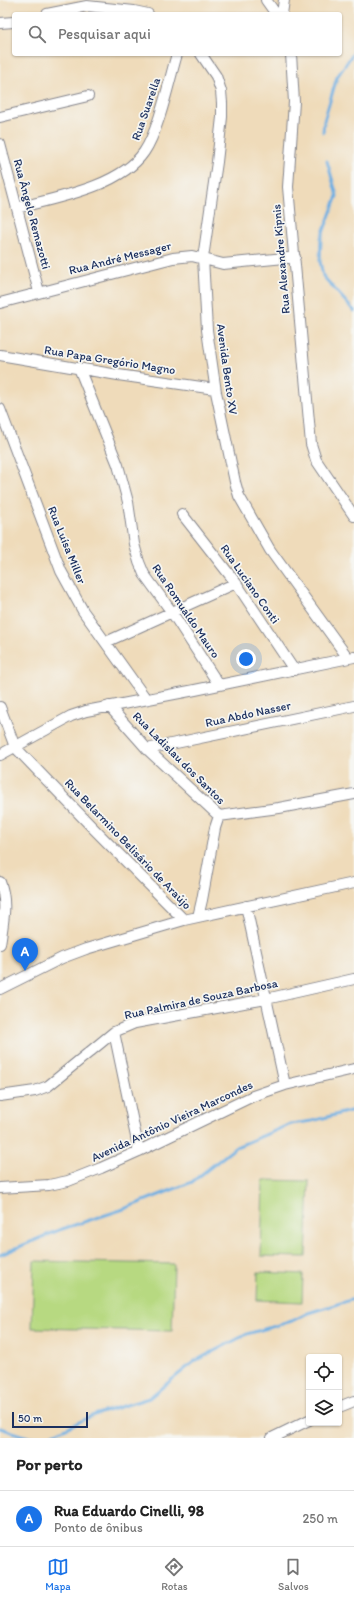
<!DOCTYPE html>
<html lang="pt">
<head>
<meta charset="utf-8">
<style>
  :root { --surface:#fff; --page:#f6f6f6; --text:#222; --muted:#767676; --line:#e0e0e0; --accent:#1a73e8 }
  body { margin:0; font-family:Itim,sans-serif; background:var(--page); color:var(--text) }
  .controls { position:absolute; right:12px; bottom:12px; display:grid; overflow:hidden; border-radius:4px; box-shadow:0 1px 3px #0004 }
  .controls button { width:36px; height:36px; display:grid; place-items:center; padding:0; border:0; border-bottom:1px solid var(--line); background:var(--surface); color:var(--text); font:20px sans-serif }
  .scale { position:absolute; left:12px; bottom:10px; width:76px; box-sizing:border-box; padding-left:4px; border:2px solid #1b2f5e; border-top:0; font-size:11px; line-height:14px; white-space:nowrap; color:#1b2f5e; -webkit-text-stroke:3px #f6f6f2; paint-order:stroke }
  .you { position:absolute; left:246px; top:659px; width:14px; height:14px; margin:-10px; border:3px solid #fff; border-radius:50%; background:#1a73e8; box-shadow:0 0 0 6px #1a73e833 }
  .badge { display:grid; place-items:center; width:26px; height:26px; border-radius:50%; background:var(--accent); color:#fff; font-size:13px; font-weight:700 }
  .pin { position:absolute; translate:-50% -33px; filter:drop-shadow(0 1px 2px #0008) }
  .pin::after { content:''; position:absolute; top:21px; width:14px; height:12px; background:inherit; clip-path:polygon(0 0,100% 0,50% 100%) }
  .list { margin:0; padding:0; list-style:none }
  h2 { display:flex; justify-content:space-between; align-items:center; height:52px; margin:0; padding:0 16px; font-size:17px }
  h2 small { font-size:13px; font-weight:400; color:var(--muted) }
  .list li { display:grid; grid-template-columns:26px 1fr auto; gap:12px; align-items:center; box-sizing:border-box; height:56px; padding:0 16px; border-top:1px solid var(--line) }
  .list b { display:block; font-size:15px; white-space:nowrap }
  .list p { margin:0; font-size:13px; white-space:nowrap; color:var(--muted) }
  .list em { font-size:13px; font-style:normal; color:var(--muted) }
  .icon { flex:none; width:22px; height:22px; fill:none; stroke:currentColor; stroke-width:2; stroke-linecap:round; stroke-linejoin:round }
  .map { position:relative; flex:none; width:354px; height:1438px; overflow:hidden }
  .search { position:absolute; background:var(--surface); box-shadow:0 1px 3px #0004; left:12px; right:12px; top:12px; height:44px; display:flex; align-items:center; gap:10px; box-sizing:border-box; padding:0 14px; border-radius:4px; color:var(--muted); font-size:15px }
  .sheet { height:108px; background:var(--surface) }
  nav { display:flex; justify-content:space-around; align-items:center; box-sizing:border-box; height:56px; border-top:1px solid var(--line); background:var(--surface); font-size:11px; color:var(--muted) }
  nav a { display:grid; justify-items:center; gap:2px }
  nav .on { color:var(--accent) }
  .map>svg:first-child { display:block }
  .pitch { fill:#b7d981; stroke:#698470 }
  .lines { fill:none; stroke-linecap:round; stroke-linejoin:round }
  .stream { stroke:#6eafe2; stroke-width:3 }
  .minor-casing { stroke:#85858c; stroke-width:12 }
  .minor { stroke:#fff; stroke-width:10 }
  .labels { text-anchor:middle; stroke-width:3.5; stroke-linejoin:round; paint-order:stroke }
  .street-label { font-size:12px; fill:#1b2f5e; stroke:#f6f6f2 }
</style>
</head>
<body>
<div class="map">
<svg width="354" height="1438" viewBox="0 0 354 1438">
  <rect width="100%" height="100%" fill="#f6f6f2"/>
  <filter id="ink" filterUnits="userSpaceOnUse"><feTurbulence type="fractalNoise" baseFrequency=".025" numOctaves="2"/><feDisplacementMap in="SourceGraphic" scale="8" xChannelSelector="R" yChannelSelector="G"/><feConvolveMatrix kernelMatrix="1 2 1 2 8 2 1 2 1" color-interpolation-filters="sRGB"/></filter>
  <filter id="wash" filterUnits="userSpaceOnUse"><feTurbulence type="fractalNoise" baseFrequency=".012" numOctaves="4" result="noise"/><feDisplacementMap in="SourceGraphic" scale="16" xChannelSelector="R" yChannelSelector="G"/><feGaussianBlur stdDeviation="0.9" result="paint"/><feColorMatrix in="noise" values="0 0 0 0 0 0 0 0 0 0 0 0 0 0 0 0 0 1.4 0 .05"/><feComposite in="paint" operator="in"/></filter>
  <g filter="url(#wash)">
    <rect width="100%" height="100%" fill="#efdbba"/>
    <path class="pitch" d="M263 1180 309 1181 306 1257 261 1256Z
      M34 1261 174 1264 172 1331 32 1328Z
      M258 1272 303 1274 302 1302 257 1300Z"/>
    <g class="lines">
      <path class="stream" d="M323 132 324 121 337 77 354 52
        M327 161 337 196 321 238 320 261 323 276 354 311
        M0 1255 59 1230 121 1210 192 1182 236 1147 291 1124 312 1121 354 1110
        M0 1428 31 1438 49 1436 94 1415 149 1398 195 1361 247 1334 292 1321 308 1313 354 1299"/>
    </g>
  </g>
  <g filter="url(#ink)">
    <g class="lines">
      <g class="minor-casing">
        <path id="minor" d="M266 0 276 14
          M47 14 87 6 134 11 148 14
          M282 14 284 0
          M0 23 14 22
          M201 54 216 76 221 91 222 103V117L217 162 203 258 207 330 216 392 235 482 239 496 270 550 348 658
          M291 54 294 102 288 187 311 444 316 460 354 516
          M0 117 88 96
          M0 144 39 292
          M17 208C55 198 120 187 144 152 159 130 169 81 177 54
          M0 303 173 258 192 256 223 264 295 257
          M0 355 118 375 215 389
          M79 368 118 465 128 502 134 544 139 562 144 574 171 611 219 685
          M0 409 61 571 83 611 146 699
          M182 514 236 583 294 670
          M106 642 236 583
          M109 706 147 749 219 816 279 808 354 794
          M0 707 15 747 92 827 184 920
          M147 749 354 706
          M0 755 71 716 86 711 195 690 354 657
          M0 882C8 902 3 923 0 944
          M246 906 285 1085
          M198 917 202 900 215 828 219 816
          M0 989 62 958 86 949 184 920 354 883
          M114 1032 139 1151
          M0 1096 35 1091 48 1086 114 1032 135 1023 266 999 354 979
          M0 1188 49 1185 68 1181 101 1168 139 1151 253 1096 285 1085 354 1069
          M339 1407 354 1401
          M272 1438 309 1420"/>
      </g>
      <use href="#minor" class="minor"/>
    </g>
  </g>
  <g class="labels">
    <g class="street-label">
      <text transform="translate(146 109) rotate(-71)" y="4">Rua Suarella</text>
      <text transform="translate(32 214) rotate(75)" y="4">Rua Ângelo Remazotti</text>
      <text transform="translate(120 258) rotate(-14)" y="4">Rua André Messager</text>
      <text transform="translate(281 259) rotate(-95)" y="4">Rua Alexandre Kipnis</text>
      <text transform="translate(110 360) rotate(9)" y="4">Rua Papa Gregório Magno</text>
      <text transform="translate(227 369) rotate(82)" y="4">Avenida Bento XV</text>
      <text transform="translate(67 545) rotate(68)" y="4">Rua Luísa Miller</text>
      <text transform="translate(250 584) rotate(55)" y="4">Rua Luciano Conti</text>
      <text transform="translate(186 611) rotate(56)" y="4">Rua Romualdo Mauro</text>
      <text transform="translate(248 714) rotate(-12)" y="4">Rua Abdo Nasser</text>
      <text transform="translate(179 758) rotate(45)" y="4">Rua Ladislau dos Santos</text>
      <text transform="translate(128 844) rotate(46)" y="4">Rua Belarmino Belisário de Araújo</text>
      <text transform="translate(201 999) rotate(-12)" y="4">Rua Palmira de Souza Barbosa</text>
      <text transform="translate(172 1121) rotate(-25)" y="4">Avenida Antônio Vieira Marcondes</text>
    </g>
  </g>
</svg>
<div class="controls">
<button><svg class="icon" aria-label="locate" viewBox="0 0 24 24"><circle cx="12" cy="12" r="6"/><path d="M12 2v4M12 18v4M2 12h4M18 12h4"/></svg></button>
<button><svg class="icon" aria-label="layers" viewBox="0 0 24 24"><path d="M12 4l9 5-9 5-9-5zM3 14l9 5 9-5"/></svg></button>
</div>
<div class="scale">50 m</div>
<div class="you"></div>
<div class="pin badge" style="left:25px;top:971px">A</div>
<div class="search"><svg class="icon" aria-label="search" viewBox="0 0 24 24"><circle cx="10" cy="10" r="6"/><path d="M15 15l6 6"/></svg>Pesquisar aqui</div>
</div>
<section class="sheet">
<h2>Por perto<small></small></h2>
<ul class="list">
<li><span class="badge">A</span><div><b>Rua Eduardo Cinelli, 98</b><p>Ponto de ônibus</p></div><em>250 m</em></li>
</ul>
</section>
<nav>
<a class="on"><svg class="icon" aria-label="map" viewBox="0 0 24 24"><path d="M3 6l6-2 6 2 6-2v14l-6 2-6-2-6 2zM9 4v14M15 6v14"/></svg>Mapa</a>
<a><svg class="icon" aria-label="directions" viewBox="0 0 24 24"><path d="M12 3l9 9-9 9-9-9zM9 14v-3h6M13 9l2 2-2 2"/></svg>Rotas</a>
<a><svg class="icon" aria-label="saved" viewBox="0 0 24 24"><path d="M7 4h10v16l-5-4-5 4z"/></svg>Salvos</a>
</nav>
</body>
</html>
